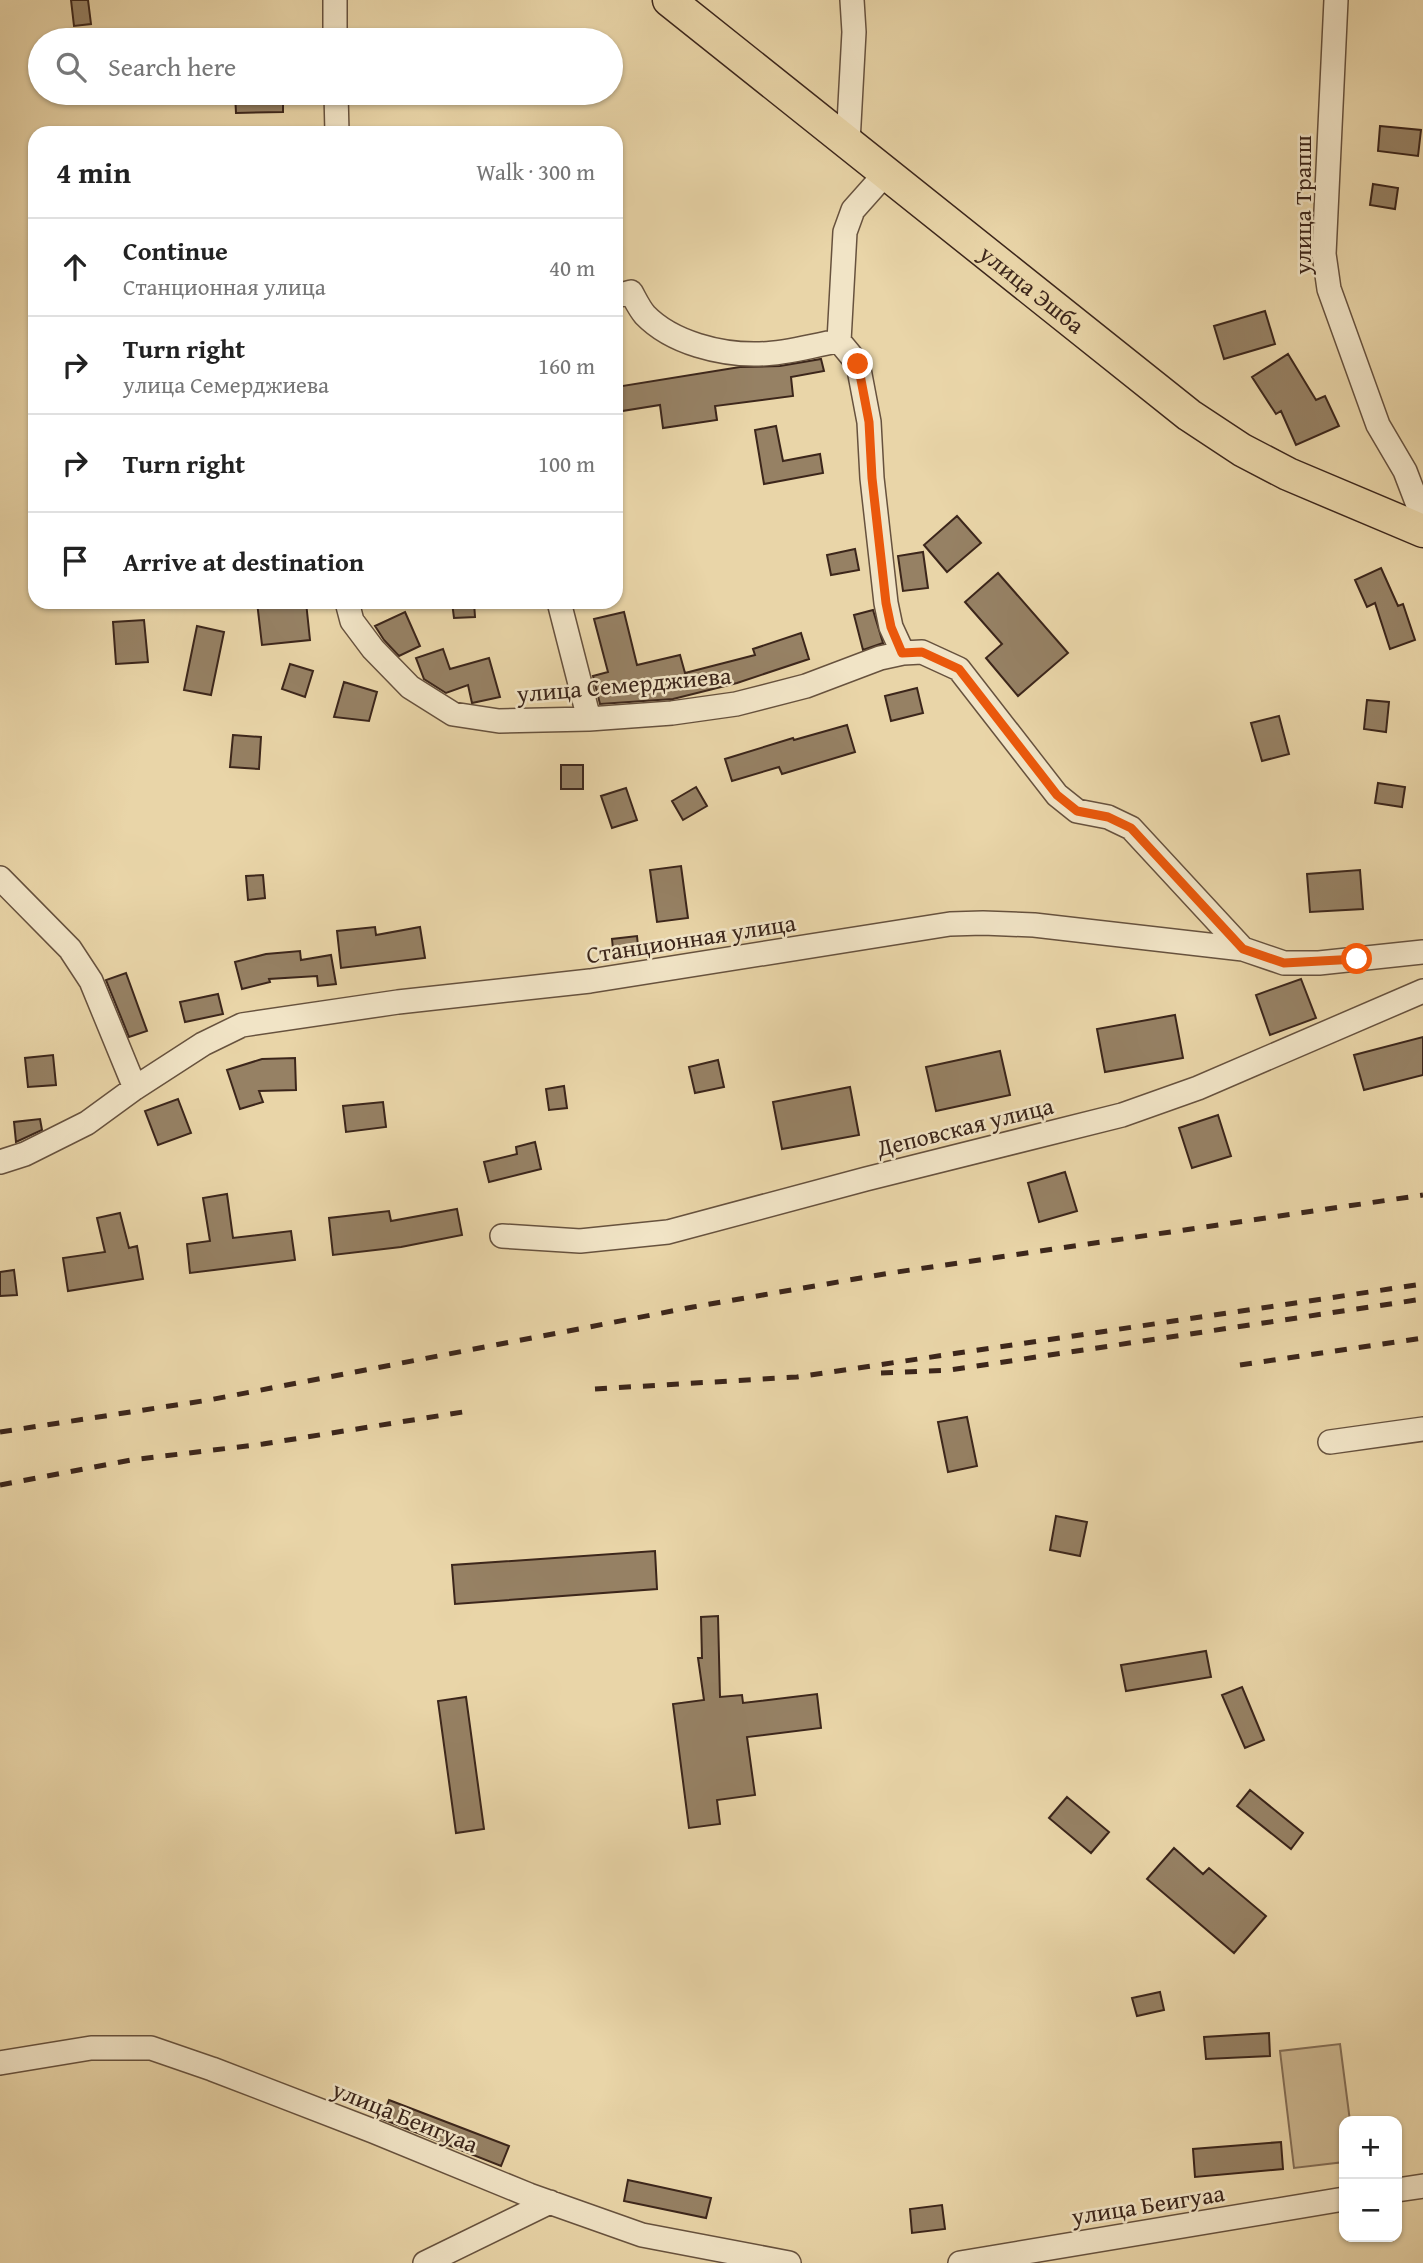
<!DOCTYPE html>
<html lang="en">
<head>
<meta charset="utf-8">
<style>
  :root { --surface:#fff; --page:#f6f6f6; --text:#222; --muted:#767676; --line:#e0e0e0 }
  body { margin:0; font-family:"Gentium Book Plus",serif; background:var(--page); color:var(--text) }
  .controls { position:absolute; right:21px; bottom:21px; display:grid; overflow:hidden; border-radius:14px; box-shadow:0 2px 5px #0004 }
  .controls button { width:63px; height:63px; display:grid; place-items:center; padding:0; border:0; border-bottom:2px solid var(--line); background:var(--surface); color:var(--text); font:35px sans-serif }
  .stop { position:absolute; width:21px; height:21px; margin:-16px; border:5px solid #ea580c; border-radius:50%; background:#fff }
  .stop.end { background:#ea580c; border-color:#fff; box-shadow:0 2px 7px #0008 }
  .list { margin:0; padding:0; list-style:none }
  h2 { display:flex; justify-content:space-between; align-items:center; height:91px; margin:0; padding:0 28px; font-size:30px }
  h2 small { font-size:23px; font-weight:400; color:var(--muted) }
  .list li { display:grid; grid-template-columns:46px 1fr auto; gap:21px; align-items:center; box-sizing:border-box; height:98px; padding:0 28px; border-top:2px solid var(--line) }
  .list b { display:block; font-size:26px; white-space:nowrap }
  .list p { margin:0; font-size:23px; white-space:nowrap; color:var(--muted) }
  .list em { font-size:23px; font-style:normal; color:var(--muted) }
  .icon { flex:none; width:38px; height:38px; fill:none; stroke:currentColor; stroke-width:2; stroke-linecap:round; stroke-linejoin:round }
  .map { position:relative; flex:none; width:1423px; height:2263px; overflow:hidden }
  .search { position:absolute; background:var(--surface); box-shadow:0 2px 5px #0004; left:28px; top:28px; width:595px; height:77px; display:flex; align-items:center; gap:18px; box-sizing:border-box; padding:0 24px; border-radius:38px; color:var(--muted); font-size:26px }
  .panel { position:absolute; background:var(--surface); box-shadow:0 2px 5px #0004; left:28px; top:126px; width:595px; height:483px; border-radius:21px }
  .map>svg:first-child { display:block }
  .green { fill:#ccb790; stroke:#846e56; stroke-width:2 }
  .building { fill:#968164; stroke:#3c261b; stroke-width:2 }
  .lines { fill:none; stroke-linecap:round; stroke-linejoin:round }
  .minor-casing { stroke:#67523e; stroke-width:26 }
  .highway-casing { stroke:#3c261b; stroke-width:35 }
  .minor { stroke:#f1e4c6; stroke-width:23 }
  .highway { stroke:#e9d5a8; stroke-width:32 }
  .rail { stroke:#3c261b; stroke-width:5; stroke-dasharray:12 12; stroke-linecap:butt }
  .route { stroke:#ea580c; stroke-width:9 }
  .labels { text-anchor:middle; stroke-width:5; stroke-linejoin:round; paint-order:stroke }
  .street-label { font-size:24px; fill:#3c261b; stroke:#f1e4c6 }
</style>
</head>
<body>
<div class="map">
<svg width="1423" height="2263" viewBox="0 0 1423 2263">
  <rect width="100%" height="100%" fill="#e9d5a8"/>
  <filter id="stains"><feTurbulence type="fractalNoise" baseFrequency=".00286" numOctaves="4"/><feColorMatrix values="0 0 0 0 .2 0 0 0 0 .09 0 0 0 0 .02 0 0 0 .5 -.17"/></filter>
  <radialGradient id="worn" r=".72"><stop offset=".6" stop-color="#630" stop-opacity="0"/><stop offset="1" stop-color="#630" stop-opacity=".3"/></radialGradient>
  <path class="green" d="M1340 2044 1350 2121H1344V2162L1294 2168 1280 2051Z"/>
  <path class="building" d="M71 0H88L91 24 74 26Z
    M235 93H283V112L236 113Z
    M1380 126 1421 130 1418 156 1378 151Z
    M1373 184 1398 188 1395 209 1370 205Z
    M1265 311 1275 344 1224 359 1214 326Z
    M1288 354 1316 400 1325 396 1339 426 1296 445 1281 411 1276 414 1252 377Z
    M821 359 824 371 791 377 793 396 715 406 717 420 663 428 660 405 616 412V387L740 367 780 366Z
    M776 426 783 461 820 454 823 473 764 484 755 430Z
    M957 516 981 543 947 572 924 545Z
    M855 549 859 570 831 575 827 555Z
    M923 552 928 588 903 591 898 556Z
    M1381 568 1398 606 1403 604 1415 640 1390 649 1375 603 1367 607 1355 580Z
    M998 573 1068 653 1018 696 986 658 1002 644 965 602Z
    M257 602H306L310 640 262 645Z
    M452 602H474L475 617 454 618Z
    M873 610 883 643 863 650 854 615Z
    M405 612 420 646 399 656 384 640 375 626Z
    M624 612 637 665 680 655 685 673 755 655 753 649 801 633 809 659 737 683 673 699 600 704 593 676 608 672 594 619Z
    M144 620 148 662 116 664 113 622Z
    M197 626 224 632 211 695 184 690Z
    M443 649 450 669 489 658 500 697 472 703 468 685 446 693 424 679 416 658Z
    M290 664 313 671 305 697 282 689Z
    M344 682 377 692 369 721 334 717Z
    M917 688 923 713 891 721 885 696Z
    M1367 700 1389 702 1386 732 1364 729Z
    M1279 716 1289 754 1262 761 1251 723Z
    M847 725 855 752 782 774 779 767 732 781 725 759 793 738 794 740Z
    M233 735 261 737 259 769 230 767Z
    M561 765H583V789H561Z
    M1378 783 1405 787 1402 807 1375 803Z
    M696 787 707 806 683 820 672 801Z
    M626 788 637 820 612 828 601 796Z
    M681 866 688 918 657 922 650 870Z
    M1360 870 1363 909 1310 912 1307 874Z
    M263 875 265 898 248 900 246 876Z
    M375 927 376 935 420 927 425 958 341 968 337 931Z
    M637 936 639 956 614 959 612 939Z
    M300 951 301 960 331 955 336 984 318 986 317 976 269 979 270 982 242 989 235 962 266 954Z
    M126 973 147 1031 129 1037 106 980Z
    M1301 979 1316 1018 1270 1035 1256 995Z
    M218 994 223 1014 185 1022 180 1002Z
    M1175 1015 1183 1058 1105 1072 1097 1029Z
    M1423 1037V1075L1364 1090 1354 1055Z
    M1000 1051 1010 1095 936 1111 926 1067Z
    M53 1055 56 1085 28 1087 25 1058Z
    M295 1058 296 1090 259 1091 263 1102 240 1109 227 1070 262 1059Z
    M718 1060 724 1087 695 1093 689 1067Z
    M564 1086 567 1108 549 1110 546 1089Z
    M850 1087 859 1135 782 1149 773 1102Z
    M178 1099 191 1133 158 1145 145 1111Z
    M383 1102 386 1127 346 1132 343 1106Z
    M1218 1115 1231 1156 1192 1168 1179 1128Z
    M40 1119 42 1130 16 1142 14 1122Z
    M535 1142 541 1169 489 1182 484 1162 517 1154 516 1147Z
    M1065 1172 1077 1211 1039 1222 1028 1183Z
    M227 1194 233 1238 291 1231 295 1260 190 1273 187 1244 210 1241 203 1198Z
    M457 1209 462 1235 401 1247 333 1255 329 1218 389 1211 391 1221Z
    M120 1213 129 1248 137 1246 143 1279 68 1291 63 1258 105 1252 97 1218Z
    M14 1270 17 1295 0 1296V1272Z
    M967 1417 977 1466 948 1472 938 1422Z
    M1056 1516 1087 1522 1080 1556 1050 1550Z
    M655 1551 657 1589 455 1604 452 1565Z
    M718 1616 720 1697 742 1695 743 1703 817 1694 821 1728 747 1737 755 1795 717 1800 720 1824 689 1828 673 1704 704 1700 698 1658H702L701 1617Z
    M1206 1651 1211 1677 1126 1691 1121 1665Z
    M1242 1687 1264 1740 1245 1748 1222 1695Z
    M466 1697 484 1829 456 1833 438 1701Z
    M1250 1790 1303 1833 1291 1849 1237 1806Z
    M1067 1797 1109 1832 1091 1853 1049 1818Z
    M1174 1848 1203 1874 1209 1868 1266 1916 1234 1953 1147 1879Z
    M1160 1992 1164 2010 1137 2016 1132 1998Z
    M1269 2033 1270 2056 1206 2059 1204 2037Z
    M389 2100 509 2146 501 2166 382 2119Z
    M1281 2142 1283 2169 1195 2177 1193 2149Z
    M628 2180 711 2198 706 2218 624 2201Z
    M942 2205 945 2229 912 2233 910 2209Z"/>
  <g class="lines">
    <g class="minor-casing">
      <path id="minor" d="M335 0V40
        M1336 0 1324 254 1329 289 1378 425 1405 471 1423 518
        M336 93 337 133
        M848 142 854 32 852 0
        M885 174 853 210 845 232 839 341 858 364 869 422 872 478 886 603 891 627 903 653
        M616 296 631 292C635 299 639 308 645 315 672 343 721 355 759 354 785 354 813 345 839 341
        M347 602 352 621 373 649 410 687 453 714 499 721 589 719 672 713 736 704 806 686 880 658 903 653 922 652 959 669 1057 795 1077 811 1108 817 1131 828 1243 949
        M559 602 589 719
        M0 878 70 949 91 981 135 1088
        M0 1162 25 1154 87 1123 135 1088 203 1044 242 1025 398 1002 590 981 950 924 983 923 1034 925 1243 949 1284 963H1319L1423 952
        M502 1236 580 1241 668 1232 866 1179 1122 1115 1198 1088 1423 991
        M1330 1442 1423 1429
        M0 2063 91 2048H151L212 2069 373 2131 529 2195 642 2235 789 2263
        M1397 2190 1423 2186
        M425 2263 550 2202
        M960 2263 1344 2199"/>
    </g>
    <g class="highway-casing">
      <g id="highway">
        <path id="s1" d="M669 0 1189 415 1242 450 1288 474 1423 531"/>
      </g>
    </g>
    <use href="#minor" class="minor"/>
    <use href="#highway" class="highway"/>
    <path class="rail" d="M1240 1365 1423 1338
      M881 1373 950 1370 1423 1299
      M595 1389 797 1377 1423 1284
      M0 1432 209 1400 693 1307 890 1273 1423 1195
      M0 1485 131 1460 263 1444 469 1411"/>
  </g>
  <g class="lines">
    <path class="route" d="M858 364 869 422 872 478 886 603 891 627 902 653 922 652 959 669 1057 795 1077 811 1108 817 1131 828 1243 949 1284 963 1357 959"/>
  </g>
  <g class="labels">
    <g class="street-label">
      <text transform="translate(1303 205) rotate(-90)" y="8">улица Трапш</text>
      <text dy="8" stroke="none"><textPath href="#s1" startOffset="464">улица Эшба</textPath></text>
      <text transform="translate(624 685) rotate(-5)" y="8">улица Семерджиева</text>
      <text transform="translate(691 939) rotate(-9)" y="8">Станционная улица</text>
      <text transform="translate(965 1127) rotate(-14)" y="8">Деповская улица</text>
      <text transform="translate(405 2117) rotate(22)" y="8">улица Беигуаа</text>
      <text transform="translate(1148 2205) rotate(-9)" y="8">улица Беигуаа</text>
    </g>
  </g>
  <rect width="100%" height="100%" filter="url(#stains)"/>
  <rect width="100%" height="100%" fill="url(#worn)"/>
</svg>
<div class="controls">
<button>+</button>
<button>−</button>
</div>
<div class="stop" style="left:1357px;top:959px"></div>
<div class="stop end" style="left:858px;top:364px"></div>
<div class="search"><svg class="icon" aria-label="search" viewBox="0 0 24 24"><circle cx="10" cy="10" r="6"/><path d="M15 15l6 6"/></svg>Search here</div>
<section class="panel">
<h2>4 min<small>Walk · 300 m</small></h2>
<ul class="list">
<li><svg class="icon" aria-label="ahead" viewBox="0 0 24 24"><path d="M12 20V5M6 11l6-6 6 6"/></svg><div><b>Continue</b><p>Станционная улица</p></div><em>40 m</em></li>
<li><svg class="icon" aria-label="right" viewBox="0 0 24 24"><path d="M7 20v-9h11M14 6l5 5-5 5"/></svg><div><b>Turn right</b><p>улица Семерджиева</p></div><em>160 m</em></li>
<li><svg class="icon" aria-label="right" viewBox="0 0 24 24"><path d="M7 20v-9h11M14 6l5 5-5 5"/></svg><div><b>Turn right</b></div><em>100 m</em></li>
<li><svg class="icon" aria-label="arrive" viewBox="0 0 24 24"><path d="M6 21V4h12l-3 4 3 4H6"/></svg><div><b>Arrive at destination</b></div></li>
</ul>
</section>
</div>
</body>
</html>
